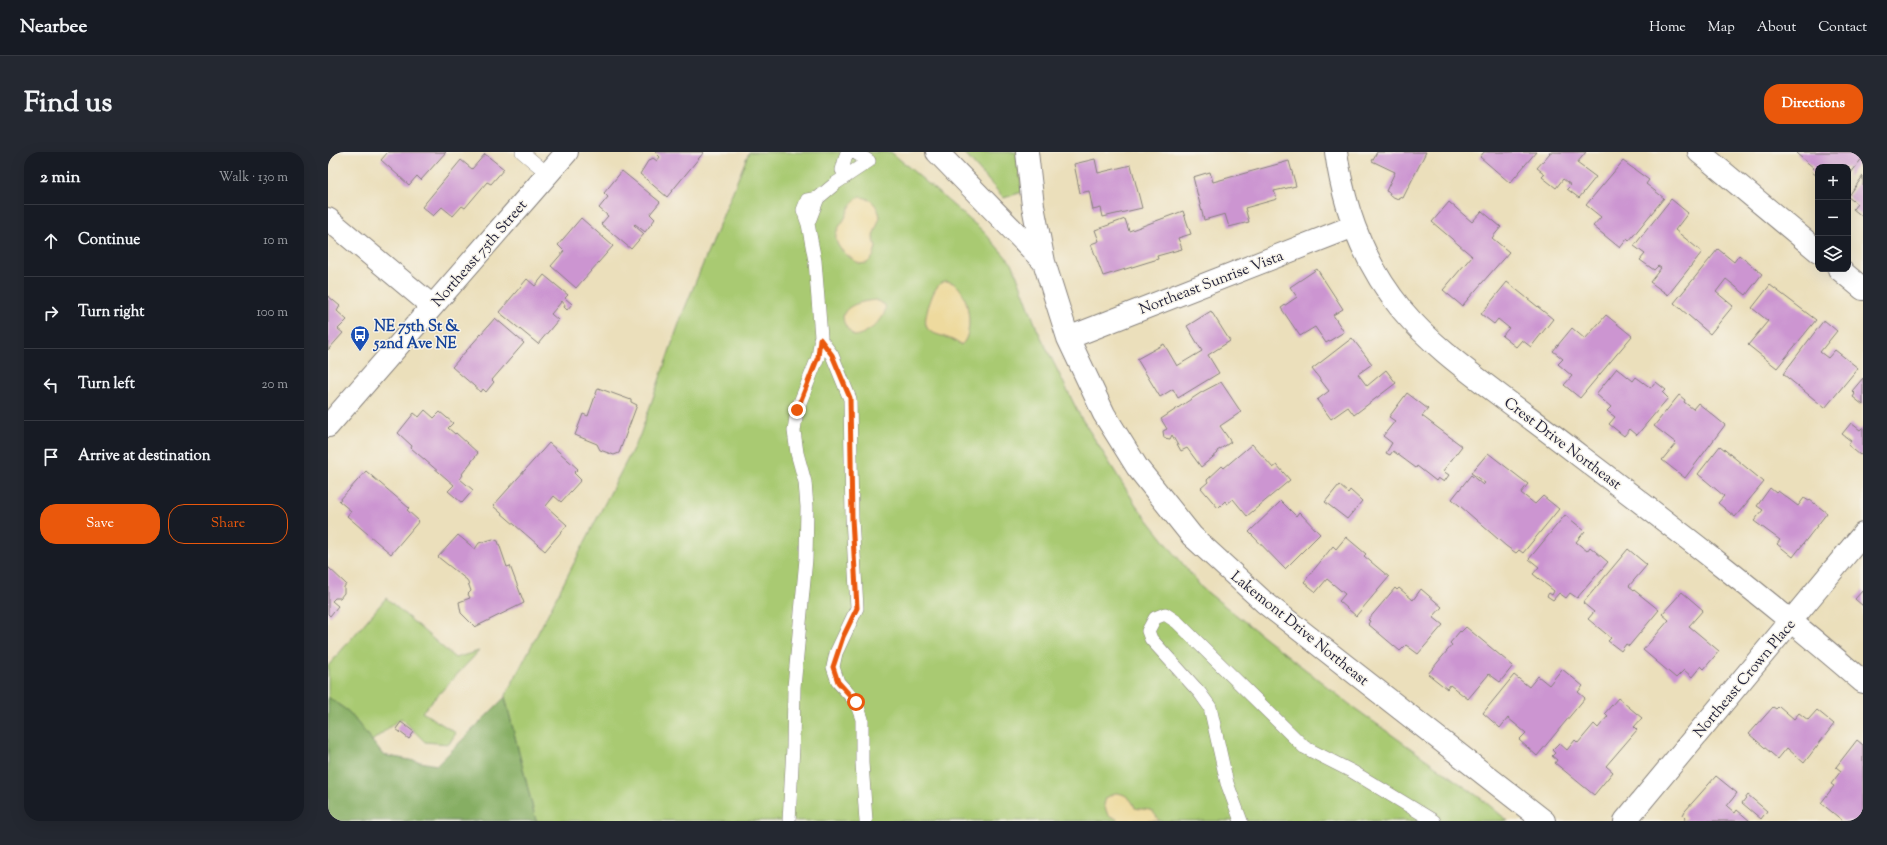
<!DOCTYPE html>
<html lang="en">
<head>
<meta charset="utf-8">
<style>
  :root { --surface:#171b24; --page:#242831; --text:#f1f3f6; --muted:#9ea1a6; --line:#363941; --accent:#ea580c }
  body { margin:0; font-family:"Sorts Mill Goudy",serif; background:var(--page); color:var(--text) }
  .controls { position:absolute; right:12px; top:12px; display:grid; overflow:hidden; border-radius:8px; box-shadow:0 4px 16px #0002 }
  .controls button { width:36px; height:36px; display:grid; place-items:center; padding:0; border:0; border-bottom:1px solid var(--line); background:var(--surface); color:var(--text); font:20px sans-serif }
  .stop { position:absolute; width:12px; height:12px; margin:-9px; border:3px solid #ea580c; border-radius:50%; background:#fff }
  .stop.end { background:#ea580c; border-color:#fff; box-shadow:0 1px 4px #0008 }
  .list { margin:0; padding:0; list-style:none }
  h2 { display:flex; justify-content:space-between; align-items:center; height:52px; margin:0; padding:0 16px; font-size:17px }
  h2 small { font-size:13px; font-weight:400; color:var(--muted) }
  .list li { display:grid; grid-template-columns:26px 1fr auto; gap:12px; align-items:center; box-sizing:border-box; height:72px; padding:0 16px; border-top:1px solid var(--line) }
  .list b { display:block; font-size:15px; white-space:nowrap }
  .list em { font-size:13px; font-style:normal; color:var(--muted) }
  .actions { display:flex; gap:8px; padding:12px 16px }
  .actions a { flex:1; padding:9px 0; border:1px solid var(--accent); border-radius:16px; text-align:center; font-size:14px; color:var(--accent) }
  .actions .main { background:var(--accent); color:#fff }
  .icon { flex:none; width:22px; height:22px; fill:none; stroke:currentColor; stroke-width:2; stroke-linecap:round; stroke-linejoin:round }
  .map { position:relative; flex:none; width:1535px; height:669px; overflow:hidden; border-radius:16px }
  header { display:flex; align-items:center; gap:24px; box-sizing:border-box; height:56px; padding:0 20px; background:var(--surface); border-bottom:1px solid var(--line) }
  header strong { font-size:19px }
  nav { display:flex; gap:22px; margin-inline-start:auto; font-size:14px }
  .intro { display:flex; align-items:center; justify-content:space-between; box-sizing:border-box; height:96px; padding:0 24px }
  h1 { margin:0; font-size:28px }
  .button { padding:10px 18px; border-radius:16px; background:var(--accent); color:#fff; font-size:14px; font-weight:700 }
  main { display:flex; gap:24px; padding:0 24px }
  aside { flex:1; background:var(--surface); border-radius:16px; box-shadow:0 4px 16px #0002 }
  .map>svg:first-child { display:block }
  .green { fill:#a9ca72; stroke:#667656 }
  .forest { fill:#86ae64; stroke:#546850 }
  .sand { fill:#eeda9e; stroke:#887e6c }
  .building { fill:#cc95d1 }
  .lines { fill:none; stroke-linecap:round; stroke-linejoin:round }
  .service-casing { stroke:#86807b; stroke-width:14 }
  .minor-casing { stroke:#86807b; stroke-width:24 }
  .secondary-casing { stroke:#86807b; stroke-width:24 }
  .service { stroke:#fff; stroke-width:13 }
  .minor { stroke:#fff; stroke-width:22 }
  .secondary { stroke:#fff; stroke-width:22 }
  .route { stroke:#ea580c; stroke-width:5 }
  .labels { text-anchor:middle; stroke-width:3; stroke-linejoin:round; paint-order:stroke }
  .street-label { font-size:15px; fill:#22223b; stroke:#f7f3e8 }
  .transit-label { font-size:15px; font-weight:bold; fill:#164399; stroke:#f7f3e8; text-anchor:start }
</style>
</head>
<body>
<header>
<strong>Nearbee</strong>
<nav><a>Home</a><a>Map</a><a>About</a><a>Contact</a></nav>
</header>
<div class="intro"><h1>Find us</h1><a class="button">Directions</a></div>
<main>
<aside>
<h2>2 min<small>Walk · 130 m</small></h2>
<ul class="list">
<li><svg class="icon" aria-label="ahead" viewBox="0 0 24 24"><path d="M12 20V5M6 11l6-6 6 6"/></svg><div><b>Continue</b></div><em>10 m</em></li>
<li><svg class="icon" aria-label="right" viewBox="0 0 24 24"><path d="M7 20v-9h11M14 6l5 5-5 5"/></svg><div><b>Turn right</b></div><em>100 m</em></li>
<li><svg class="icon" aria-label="left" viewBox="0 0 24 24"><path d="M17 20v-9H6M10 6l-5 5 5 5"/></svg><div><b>Turn left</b></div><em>20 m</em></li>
<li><svg class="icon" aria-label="arrive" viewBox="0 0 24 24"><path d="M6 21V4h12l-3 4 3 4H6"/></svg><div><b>Arrive at destination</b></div></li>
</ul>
<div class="actions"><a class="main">Save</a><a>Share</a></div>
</aside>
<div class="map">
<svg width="1535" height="669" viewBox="0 0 1535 669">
  <rect width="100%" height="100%" fill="#f7f3e8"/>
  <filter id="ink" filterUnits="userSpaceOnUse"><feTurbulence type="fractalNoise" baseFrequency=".025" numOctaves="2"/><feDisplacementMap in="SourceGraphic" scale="8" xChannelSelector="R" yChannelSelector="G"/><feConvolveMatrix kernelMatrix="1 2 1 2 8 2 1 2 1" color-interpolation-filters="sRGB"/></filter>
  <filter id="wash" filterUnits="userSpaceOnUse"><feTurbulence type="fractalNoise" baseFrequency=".012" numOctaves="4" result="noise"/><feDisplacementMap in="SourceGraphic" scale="16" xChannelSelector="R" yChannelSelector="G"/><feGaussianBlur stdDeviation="0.9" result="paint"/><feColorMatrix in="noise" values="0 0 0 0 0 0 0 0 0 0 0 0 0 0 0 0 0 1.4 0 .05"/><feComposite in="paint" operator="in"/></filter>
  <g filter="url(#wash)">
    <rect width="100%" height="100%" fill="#ebdfbb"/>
    <path class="green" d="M421 0H563L655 79 685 113 709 177 752 264 808 353 874 436 1025 555 1155 648 1180 669H208L177 545 312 283 354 163Z
      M635 0H689L694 40 676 46Z
      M58 446 127 506 151 499 94 560 128 581 121 592 97 590 73 566 44 589 21 560 0 545V514Z"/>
    <path class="forest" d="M0 545 21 560 55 603 109 613 177 545 208 669H0Z"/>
    <path class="sand" d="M531 45C543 45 550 54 552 65L545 84 548 95 545 105 539 111 532 112C521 105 503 94 509 79 511 74 515 70 517 66 521 57 523 50 531 45Z
      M618 129C624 130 628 132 632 137 641 149 646 183 633 193 609 176 587 190 603 147 606 139 609 132 618 129Z
      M548 148 557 153C560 167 538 183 526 184 501 160 524 150 548 148Z
      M787 641C797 641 804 647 807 656 820 659 823 654 831 669H790L789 667 780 663 776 653 778 646Z"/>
    <g id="blocks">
      <path class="building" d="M60 0H118L93 28 89 24 81 33 53 8Z
        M327 0H376L339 45 312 22 320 9 325 6 329 9 332 5Z
        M1049 0H1098L1075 46 1071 45 1070 47 1061 43 1062 41 1058 39 1067 20 1044 9Z
        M1156 0H1208L1182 31 1152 5Z
        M1221 0H1258L1249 11 1268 25 1251 46 1239 37 1243 33 1235 27 1228 36 1214 25 1217 22 1209 16 1222 1Z
        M1471 0H1535V5L1520 25V15H1490V25L1483 19 1486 16 1469 2Z
        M157 2 176 17 163 32 159 30 137 56 134 54 125 64 114 55 105 64 94 55 133 8 144 17Z
        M767 7 770 21 803 13 814 56 775 65 773 56 765 58 761 39 752 41 746 12Z
        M961 9 968 34 946 39 949 47 917 56 921 70 901 75 897 62 876 68 865 25 882 20 885 30Z
        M1295 9 1321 28 1318 32 1336 46 1301 89 1299 87 1292 96 1265 74 1273 65 1258 53Z
        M294 19 332 50 322 62 327 67 317 80 307 72 306 73 316 82 303 97 273 72 280 64 271 56 280 45 276 41Z
        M1535 24V65L1525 57 1529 52 1520 45Z
        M1343 47 1360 61 1347 78 1374 100 1340 143 1322 130 1333 116 1330 114 1326 118 1312 108 1317 102 1306 94Z
        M1121 50 1144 70 1154 59 1173 75 1164 86 1181 100 1134 154 1115 138 1144 104 1104 70Z
        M855 59 863 82 850 86 854 97 829 104 830 107 775 124 763 92 771 89 767 78 797 67 801 79Z
        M253 66 285 94 248 136 223 114 236 99 230 93Z
        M1390 97 1406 110 1411 103 1434 122 1418 143 1398 127 1388 140 1405 154 1382 182 1346 151Z
        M989 117 1015 157 1005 163 1016 180 998 191 987 175 972 184 953 156 969 145 962 135Z
        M216 123 240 143 237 146 244 152 239 158 236 155 237 153 234 149 223 162 230 168 210 192 171 160 199 127 207 134Z
        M1179 130 1225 167 1203 195 1194 188 1188 195 1174 184 1181 176 1170 167 1166 172 1153 162Z
        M1442 133 1488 168 1449 216 1420 193 1440 169 1424 156Z
        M0 144 12 154 9 159 19 168 10 177 15 181 0 198Z
        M883 159 902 189 880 203 891 221 850 246 845 237 832 245 809 207 836 192 849 214 874 199 859 174Z
        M1278 163 1304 184 1252 246 1236 233 1244 224 1230 212 1235 207 1225 199 1244 176 1257 187Z
        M167 166 196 191 164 228 166 230 158 240 155 237 153 240 124 215Z
        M1496 168 1509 179 1492 200 1500 206 1507 198 1530 216 1497 256 1455 222Z
        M1024 186 1044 212 1030 222 1039 234 1058 218 1068 231 1026 263 1020 255 1003 267 989 248 1001 239 984 217Z
        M1289 216 1305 229 1308 225 1323 236 1328 230 1338 238 1335 241 1340 246 1309 283 1302 277 1296 284 1281 272 1287 265 1279 259 1283 255 1268 242Z
        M1535 226V253L1525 245 1527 242 1524 239Z
        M893 230 913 260 892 274 903 290 889 299 890 301 873 315 859 296 853 299 844 283 842 287 836 286 835 279 839 277 833 267 874 240Z
        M270 236 303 248V250L309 253 291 301 286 303 272 298 269 292 247 283 255 262 260 264Z
        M1079 241 1100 257 1094 264 1134 294 1115 319 1121 323 1116 330 1110 326 1108 329 1089 314 1088 316 1065 299 1062 303 1058 301 1064 291 1055 284 1067 269 1061 265Z
        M1351 243 1357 248 1356 250 1365 257 1370 251 1397 273 1357 326 1334 308 1348 291 1326 274Z
        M97 258 106 266 112 260 125 271 120 276 127 282 128 281 150 301 134 322 135 323 132 327 145 338 134 351 120 339 126 333 83 296 84 294 70 281 86 261 91 265Z
        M1523 271 1532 278 1535 275V301L1532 303 1520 293 1523 289 1514 282Z
        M221 291 250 317 246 321 253 328 233 350 226 344 218 354 239 373 217 399 165 354Z
        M924 292 945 316 949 313 962 328 919 364 905 347 899 352 897 349 890 356 873 336 880 330 879 328 894 314 896 316Z
        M1392 294 1436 330 1407 365 1390 351 1396 344 1370 322Z
        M1160 301 1200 332 1193 341 1207 352 1215 344 1231 357 1195 401 1191 398 1188 401 1178 394 1124 347 1143 323 1155 333 1157 331 1143 321Z
        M38 319 81 356 79 358 91 369 63 402 19 364 23 359 11 349Z
        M1011 333 1020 341 1022 338 1034 349 1019 367 997 350Z
        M1442 336 1448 341 1450 339 1470 354 1476 346 1481 349 1482 348 1499 361 1465 405 1449 392 1452 388 1426 369 1435 358 1429 354Z
        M953 349 968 364 971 360 992 382 957 417 921 380Z
        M1237 363 1257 379 1248 390 1259 399 1262 395 1280 410 1249 446 1242 441 1238 446 1231 441 1225 448 1219 444 1221 441 1224 443 1226 439 1205 422 1211 415 1201 407Z
        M130 383 147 397 151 391 165 387 170 389 179 415 182 414 196 451 147 475 133 461 131 450 142 446 140 442 143 439 139 428 110 405Z
        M1018 385 1038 402 1036 404 1061 425 1028 464 1011 449 1017 442 999 427 988 440 976 430 1005 394 1008 397Z
        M1300 397 1319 413 1301 434 1331 458 1301 494 1298 492 1293 499 1280 489 1283 486 1260 467 1266 460 1255 451Z
        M0 415 18 432 16 435V441L12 446H7L4 449 10 454 2 464 0 462Z
        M1067 436 1069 438 1071 436 1085 448 1093 437 1114 455 1105 465 1115 473 1090 502 1078 493 1072 499 1040 472 1042 469 1040 468Z
        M1535 438V454L1527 447Z
        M1354 440 1375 458 1361 474 1391 499 1376 517 1373 514 1364 525 1356 518 1348 526 1315 498 1341 468 1334 462Z
        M1138 475 1185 514 1172 530 1161 522 1140 547 1122 533 1119 537 1100 522 1124 493 1122 491 1132 479 1133 480Z
        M1234 517 1255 534 1250 540 1257 546 1209 604 1191 588 1198 581 1180 566 1172 576 1155 561 1186 523 1201 535 1210 524 1221 533Z
        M1290 546 1314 566 1306 575 1309 578 1278 614 1285 620 1266 643 1227 611 1229 608 1224 604 1227 601 1224 598 1231 591 1239 598 1247 588 1250 591 1266 572 1270 576 1280 564 1277 561Z
        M1451 554 1466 567 1471 561 1480 568 1489 558 1506 572 1476 611 1459 596 1450 607 1421 582 1445 555 1448 557Z
        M73 570 86 580 81 587 68 577Z
        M1529 588 1535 593V669L1531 667 1530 669H1515L1493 651 1506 634 1503 632 1513 619 1508 615Z
        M1388 624 1409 641 1399 654 1407 661 1409 658 1422 669H1356L1358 666 1355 663 1357 659Z
        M1420 643 1439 659 1433 667 1414 651Z"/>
    </g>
  </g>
  <g filter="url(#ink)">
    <use href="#blocks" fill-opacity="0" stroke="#86807b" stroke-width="1"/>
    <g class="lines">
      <g class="service-casing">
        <path id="service" d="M194 0 220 22
          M519 0 514 18 519 24
          M490 46 508 31 541 9 526 0
          M492 187 504 203 522 247 524 366 529 456 508 501 505 515 510 530 528 550 534 567V611L538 669
          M461 669 465 595 466 535 478 407 479 355 477 330 469 301 466 279 469 258 490 205 493 185 487 109 480 72 475 58 479 48 490 46 480 72
          M913 669 899 631 882 555 872 541 823 487 820 479 827 466 837 462 849 470 976 595 1025 620 1106 669"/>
      </g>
      <g class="minor-casing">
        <path id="minor" d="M609 0 716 110
          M699 0 705 54 716 110 740 186 776 262 809 315 864 384 936 450 1216 669
          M1008 0C1016 57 1037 113 1074 158 1101 190 1133 214 1166 239 1195 261 1224 282 1252 304 1348 377 1444 451 1535 530
          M1371 0 1490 99
          M0 67 104 154
          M1511 117 1535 137
          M740 186 1026 74
          M1297 669 1535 382"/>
      </g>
      <g class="secondary-casing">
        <path id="secondary" d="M0 274 239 0"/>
      </g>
      <use href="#service" class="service"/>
      <use href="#minor" class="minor"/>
      <use href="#secondary" class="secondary"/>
    </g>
  </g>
  <g class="lines" filter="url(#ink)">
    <path class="route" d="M469 258 490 205 492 187 504 203 522 246 524 366 529 456 515 485 505 515 510 530 528 550"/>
  </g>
  <defs>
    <g id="bus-pin" transform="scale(1)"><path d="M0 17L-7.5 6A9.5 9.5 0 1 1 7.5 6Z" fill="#1a4fb4" stroke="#f7f3e8"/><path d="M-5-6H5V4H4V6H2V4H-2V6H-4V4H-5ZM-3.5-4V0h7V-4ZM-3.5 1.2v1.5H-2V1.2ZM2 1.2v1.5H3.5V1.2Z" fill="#fff"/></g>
  </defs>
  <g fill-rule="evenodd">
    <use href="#bus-pin" x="32" y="183"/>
  </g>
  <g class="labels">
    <g class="street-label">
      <text transform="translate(151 101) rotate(-49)" y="5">Northeast 75th Street</text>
      <text transform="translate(883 130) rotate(-21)" y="5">Northeast Sunrise Vista</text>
      <text transform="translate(1235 291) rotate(37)" y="5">Crest Drive Northeast</text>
      <text transform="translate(972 476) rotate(39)" y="5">Lakemont Drive Northeast</text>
      <text transform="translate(1416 526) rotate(-50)" y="5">Northeast Crown Place</text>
    </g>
    <g class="transit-label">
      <text x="46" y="179">NE 75th St &amp;<tspan x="46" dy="17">52nd Ave NE</tspan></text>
    </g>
  </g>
</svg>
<div class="controls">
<button>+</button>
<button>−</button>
<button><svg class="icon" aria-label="layers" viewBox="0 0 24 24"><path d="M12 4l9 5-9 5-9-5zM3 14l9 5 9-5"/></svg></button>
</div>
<div class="stop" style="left:528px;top:550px"></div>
<div class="stop end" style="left:469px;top:258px"></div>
</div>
</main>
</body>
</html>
